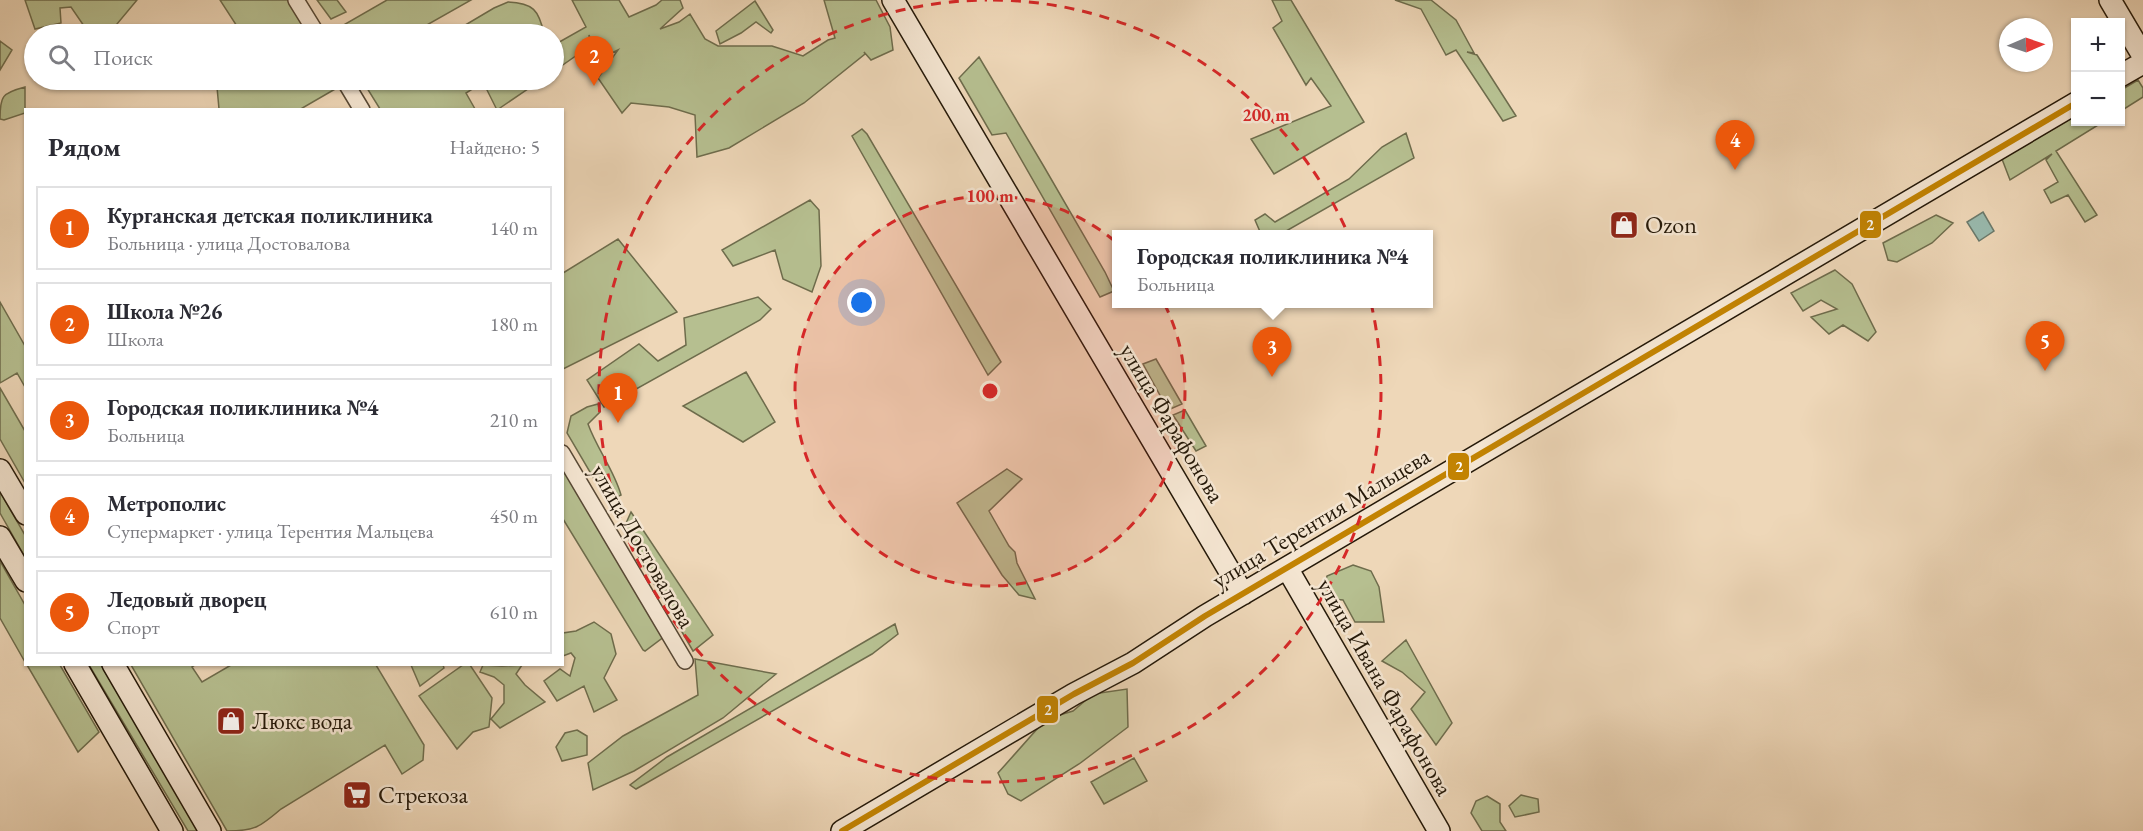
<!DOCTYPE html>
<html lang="ru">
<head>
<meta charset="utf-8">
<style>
  :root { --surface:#fff; --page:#f7f7f7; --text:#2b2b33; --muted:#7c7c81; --line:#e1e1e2; --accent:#ea580c }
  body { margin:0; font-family:"EB Garamond",serif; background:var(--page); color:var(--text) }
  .controls { position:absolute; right:18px; top:18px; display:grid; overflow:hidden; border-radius:0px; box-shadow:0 2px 4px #0004 }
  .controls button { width:54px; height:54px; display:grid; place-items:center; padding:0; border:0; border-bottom:2px solid var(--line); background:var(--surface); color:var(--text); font:30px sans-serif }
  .compass { position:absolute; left:1999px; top:18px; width:54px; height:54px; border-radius:50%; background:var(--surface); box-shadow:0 2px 4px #0004; rotate:88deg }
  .you { position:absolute; left:862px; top:303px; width:21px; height:21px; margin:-15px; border:4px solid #fff; border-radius:50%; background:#1a73e8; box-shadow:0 0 0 9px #1a73e833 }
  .badge { display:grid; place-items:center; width:39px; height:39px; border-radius:50%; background:var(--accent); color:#fff; font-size:20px; font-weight:700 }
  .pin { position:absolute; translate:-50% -50px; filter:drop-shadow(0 2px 3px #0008) }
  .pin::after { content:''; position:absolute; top:32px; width:21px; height:18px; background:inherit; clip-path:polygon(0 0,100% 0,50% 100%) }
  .popup { position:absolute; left:1112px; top:230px; width:321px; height:78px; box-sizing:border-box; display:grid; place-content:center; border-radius:0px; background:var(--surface); filter:drop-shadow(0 2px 4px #0005); font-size:20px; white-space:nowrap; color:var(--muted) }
  .popup b { font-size:22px; color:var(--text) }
  .popup::after { content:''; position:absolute; left:50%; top:100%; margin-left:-12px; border:12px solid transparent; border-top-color:var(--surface) }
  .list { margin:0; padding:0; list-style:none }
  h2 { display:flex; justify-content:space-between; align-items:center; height:78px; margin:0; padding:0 24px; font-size:26px }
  h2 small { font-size:20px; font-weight:400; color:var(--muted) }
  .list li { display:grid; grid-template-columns:39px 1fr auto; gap:18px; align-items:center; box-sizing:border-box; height:84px; margin:0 12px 12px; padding:0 12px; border:2px solid var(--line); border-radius:0px }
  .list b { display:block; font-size:22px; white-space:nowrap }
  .list p { margin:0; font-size:20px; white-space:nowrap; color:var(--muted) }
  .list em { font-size:20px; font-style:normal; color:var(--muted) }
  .icon { flex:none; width:33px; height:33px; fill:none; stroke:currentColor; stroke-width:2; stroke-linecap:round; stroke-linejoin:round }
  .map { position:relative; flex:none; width:2143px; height:831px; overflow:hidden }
  .search { position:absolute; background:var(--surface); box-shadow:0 2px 4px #0004; left:24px; top:24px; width:540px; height:66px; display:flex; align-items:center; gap:15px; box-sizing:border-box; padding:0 21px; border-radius:33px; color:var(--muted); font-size:22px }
  .panel { position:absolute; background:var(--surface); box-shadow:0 2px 4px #0004; left:24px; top:108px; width:540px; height:558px; border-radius:0px }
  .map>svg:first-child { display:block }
  .green { fill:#b6bf90; stroke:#6e6c4c; stroke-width:1.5 }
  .water { fill:#99baae; stroke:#6b7a6c; stroke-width:1.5 }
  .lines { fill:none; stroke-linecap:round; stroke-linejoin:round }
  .street-casing { stroke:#574835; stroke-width:18 }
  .secondary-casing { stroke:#251909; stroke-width:24 }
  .street { stroke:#f4e5d1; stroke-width:15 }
  .secondary { stroke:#f4e5d1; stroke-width:21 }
  .bus-1-casing { stroke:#f4e5d1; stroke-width:10 }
  .bus-1 { stroke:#c28302; stroke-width:6 }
  .ring { fill:none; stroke:#d62828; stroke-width:3; stroke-dasharray:10 8 }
  .labels { text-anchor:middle; stroke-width:5; stroke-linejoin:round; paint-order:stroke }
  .poi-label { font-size:24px; fill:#251909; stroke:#f4e5d1; text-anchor:start }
  .street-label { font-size:24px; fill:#251909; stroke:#f4e5d1 }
  .centre { fill:#d62828; stroke:#f4e5d1; stroke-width:3 }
  .ring-label { font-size:18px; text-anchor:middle; font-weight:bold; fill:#d62828; stroke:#f4e5d1; stroke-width:5; stroke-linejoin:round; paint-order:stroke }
  .line-badge { stroke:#f4e5d1; stroke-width:2 }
  .badge-label { font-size:16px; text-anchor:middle; font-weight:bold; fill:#fff }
</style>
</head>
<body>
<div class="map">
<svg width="2143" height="831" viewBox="0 0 2143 831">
  <rect width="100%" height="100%" fill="#eed7b8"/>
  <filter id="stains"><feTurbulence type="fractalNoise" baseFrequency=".00333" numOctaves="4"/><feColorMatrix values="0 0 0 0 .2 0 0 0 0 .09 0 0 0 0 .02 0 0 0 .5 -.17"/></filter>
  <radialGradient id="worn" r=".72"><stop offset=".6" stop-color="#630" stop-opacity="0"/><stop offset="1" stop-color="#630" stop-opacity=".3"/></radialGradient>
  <path class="green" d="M25 0H137L112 30 84 26 71 7 60 8 61 23 35 29Z
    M220 0H291L315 34H242Z
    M317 0H337L346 12 331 19Z
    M387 0H471L411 34H343L340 27Z
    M572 0H619L629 17 656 5 662 0H680L683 8 660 29 679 22 690 14 705 39 718 46H772L803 56 828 40 835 38 824 0H876L890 27 893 50 871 60 864 52 865 54 804 103 729 148 697 157 695 115 669 107 631 103 622 113 598 78 618 50 599 59 589 35 590 46 554 71V45L586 27Z
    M1272 0H1291L1364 122 1274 174 1251 139 1331 106 1311 78 1306 85 1273 28 1282 21Z
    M1395 0H1431L1456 20 1474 53 1467 52 1477 55 1516 116 1503 121 1456 50 1446 55 1421 9Z
    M755 1 773 30 771 33 756 22 741 33 720 44 716 31Z
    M508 2C533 3 539 10 544 34H450L494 8Z
    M0 41 12 50 0 70Z
    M979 57 1043 165 1105 272 1114 291 1100 297 1006 133 992 135 959 78Z
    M224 80H348L349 81 299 110 219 109 217 87Z
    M362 80H541L497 110 483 82 466 93 475 109H380Z
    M2138 80 2143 88V97L2121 111V90Z
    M25 87V113L4 120 0 119C0 96 2 93 25 87Z
    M2075 116 2076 122H2103L2056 151 2097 215 2085 222 2068 195 2051 203 2044 190 2058 182 2046 160 2052 154 2010 180 2002 159Z
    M862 129 867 134 1001 362 988 375 852 136Z
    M1406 133 1414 158 1281 234H1261L1255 220 1265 214 1275 222 1349 179 1382 147Z
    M810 200 819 210 821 266 812 292 783 279 775 250 733 266 722 250Z
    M1936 215 1953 223 1932 243 1897 262 1888 260 1883 243Z
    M618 239 677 312 563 369V273Z
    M1835 270 1852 284 1876 332 1868 341 1843 325 1829 334 1811 317 1837 309 1821 300 1803 311 1791 293Z
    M758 297 771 309 760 320 604 407 587 380 639 344 658 361 686 345 684 318Z
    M0 302 25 346V387L17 373 0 383Z
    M1156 359 1182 404 1168 410 1143 364Z
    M746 372 775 422 743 442 683 406Z
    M0 388 25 431V483L0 439Z
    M598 404 600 412 588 424C597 449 614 470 621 495L607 501 567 433 571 416 587 407Z
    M1185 410 1206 446 1196 451 1173 415Z
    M562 454 669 633 645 651 643 650 563 519Z
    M1007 469 1022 479 989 511 1009 546 1015 552 1017 563 1035 599 1019 595 1002 575 957 503Z
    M0 492 25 535V557L0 513Z
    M631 512 713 635 693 651 623 530Z
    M0 561 25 605V662L0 618Z
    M1353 565 1371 571 1379 587 1384 622H1355L1343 600 1321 598 1327 576Z
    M594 622 611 634 616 654 604 678 617 700 594 712 584 686 557 701 544 681 560 669 570 676 575 658 571 653 563 656V633L576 631Z
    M895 624 898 634 872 654 636 789 630 785 667 757Z
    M1406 640 1452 723 1436 745 1411 709 1425 692 1402 672 1382 661Z
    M695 659 776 674 723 718 634 771 593 790 588 763 623 736 698 695Z
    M27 665H60L99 732 78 752Z
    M89 665H101L200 831H188Z
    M131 665H195L192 667 202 682 231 665H376L424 745 423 760 402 774 385 745 281 809C260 827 255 831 227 831Z
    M411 665H443L444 668 420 686Z
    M463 665H470L492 698 489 727 473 732 457 749 419 696Z
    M483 665 502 666 522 665 516 674 525 685 545 702 500 728 491 719 504 703V685L494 677 480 672Z
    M1127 689 1128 727 1079 764 1021 801 1008 794 998 773 1046 719 1073 711 1093 694Z
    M577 730 587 736V755L562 761 556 747 565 733Z
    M1134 758 1147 781 1104 804 1091 782Z
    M1521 795 1538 799 1539 812 1515 817 1509 806Z
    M1487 796 1500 804V822L1506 831H1482L1471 813 1476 801Z"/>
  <path class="water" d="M1983 212 1994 231 1979 241 1967 222Z"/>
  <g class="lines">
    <g class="street-casing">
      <path id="street" d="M296 0 317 34
        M344 80 362 110
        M562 453 685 661"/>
    </g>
    <g class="secondary-casing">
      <path id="secondary" d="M893 0 1243 594
        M2110 0 2143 56
        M2120 76 2143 63
        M0 470 26 514
        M0 537 26 581
        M1287 568 1439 831
        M75 664 172 831
        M113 664 210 831
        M842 831 1074 694 1133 663 1205 616 2076 103"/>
    </g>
    <use href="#street" class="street"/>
    <use href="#secondary" class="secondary"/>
    <g class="bus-1-casing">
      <path id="bus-1" d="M842 831 1074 694 1133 663 1205 616 2076 103"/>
    </g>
    <use href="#bus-1" class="bus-1"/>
  </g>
  <circle cx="990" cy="391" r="195" fill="#d62828" fill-opacity=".12"/>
  <g class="ring">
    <circle cx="990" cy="391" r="195"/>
    <path d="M993 0A391 391 0 1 1 987 0"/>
  </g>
  <defs>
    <g id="shop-square" transform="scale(1.5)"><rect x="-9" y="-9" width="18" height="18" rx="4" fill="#8f2418" stroke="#f4e5d1"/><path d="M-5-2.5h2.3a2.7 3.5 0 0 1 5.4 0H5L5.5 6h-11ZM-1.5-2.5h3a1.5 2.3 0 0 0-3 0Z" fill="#fff"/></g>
    <g id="supermarket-square" transform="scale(1.5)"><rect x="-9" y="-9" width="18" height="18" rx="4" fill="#8f2418" stroke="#f4e5d1"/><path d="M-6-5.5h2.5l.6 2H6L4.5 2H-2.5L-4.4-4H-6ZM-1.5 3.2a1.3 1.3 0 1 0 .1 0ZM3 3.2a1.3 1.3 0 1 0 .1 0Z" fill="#fff"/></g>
  </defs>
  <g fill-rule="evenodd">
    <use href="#shop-square" x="1624" y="225"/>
    <use href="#shop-square" x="231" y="721"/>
    <use href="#supermarket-square" x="357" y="795"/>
  </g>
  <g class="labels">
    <g class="poi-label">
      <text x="1645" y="233">Ozon</text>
      <text x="252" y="729">Люкс вода</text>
      <text x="378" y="803">Стрекоза</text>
    </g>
    <g class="street-label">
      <text transform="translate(1172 423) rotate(59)" y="8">улица Фарафонова</text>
      <text transform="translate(1321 518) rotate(-31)" y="8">улица Терентия Мальцева</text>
      <text transform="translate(643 546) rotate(60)" y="8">улица Достовалова</text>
      <text transform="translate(1385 687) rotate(60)" y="8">улица Ивана Фарафонова</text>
    </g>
  </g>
  <circle cx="990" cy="391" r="9" class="centre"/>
  <g class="ring-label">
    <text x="1266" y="121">200 m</text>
    <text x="990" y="202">100 m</text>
  </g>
  <g class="line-badge">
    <rect x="1859" y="210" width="23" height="29" rx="6" fill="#c28302"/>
    <rect x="1447" y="452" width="23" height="29" rx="6" fill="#c28302"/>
    <rect x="1036" y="695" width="23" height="29" rx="6" fill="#c28302"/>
  </g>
  <g class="badge-label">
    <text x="1870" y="230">2</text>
    <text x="1459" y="472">2</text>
    <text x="1048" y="715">2</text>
  </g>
  <rect width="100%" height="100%" filter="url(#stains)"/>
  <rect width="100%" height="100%" fill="url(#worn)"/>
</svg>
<div class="controls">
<button>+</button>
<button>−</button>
</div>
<svg class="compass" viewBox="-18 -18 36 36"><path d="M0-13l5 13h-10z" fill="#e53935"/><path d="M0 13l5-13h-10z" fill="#7c7c81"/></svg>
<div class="you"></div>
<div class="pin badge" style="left:618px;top:423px">1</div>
<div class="pin badge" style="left:594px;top:86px">2</div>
<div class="pin badge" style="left:1272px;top:377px">3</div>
<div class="popup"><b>Городская поликлиника №4</b>Больница</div>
<div class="pin badge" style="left:1735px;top:170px">4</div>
<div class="pin badge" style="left:2045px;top:371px">5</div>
<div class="search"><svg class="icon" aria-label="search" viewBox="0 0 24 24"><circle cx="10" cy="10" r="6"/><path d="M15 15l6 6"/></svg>Поиск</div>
<section class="panel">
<h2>Рядом<small>Найдено: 5</small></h2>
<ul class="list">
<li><span class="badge">1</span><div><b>Курганская детская поликлиника</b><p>Больница · улица Достовалова</p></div><em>140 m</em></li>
<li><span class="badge">2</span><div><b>Школа №26</b><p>Школа</p></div><em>180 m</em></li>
<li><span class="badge">3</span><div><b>Городская поликлиника №4</b><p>Больница</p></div><em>210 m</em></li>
<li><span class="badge">4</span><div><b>Метрополис</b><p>Супермаркет · улица Терентия Мальцева</p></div><em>450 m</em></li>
<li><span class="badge">5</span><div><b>Ледовый дворец</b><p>Спорт</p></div><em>610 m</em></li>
</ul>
</section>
</div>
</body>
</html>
